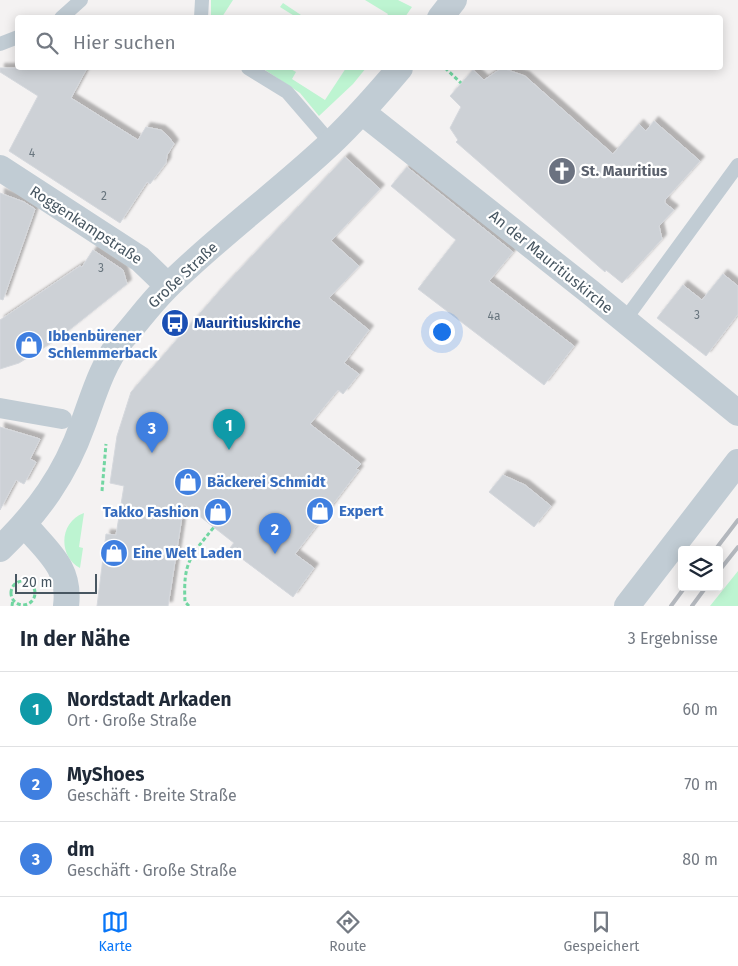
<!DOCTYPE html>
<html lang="de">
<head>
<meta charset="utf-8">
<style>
  :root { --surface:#fff; --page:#f6f6f7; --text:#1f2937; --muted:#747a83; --line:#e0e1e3; --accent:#0876f8 }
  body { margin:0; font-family:"Fira Sans",sans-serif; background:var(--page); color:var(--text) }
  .controls { position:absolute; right:15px; bottom:15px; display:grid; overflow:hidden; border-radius:5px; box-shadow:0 2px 12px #0003 }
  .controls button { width:45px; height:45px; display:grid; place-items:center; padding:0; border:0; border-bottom:1px solid var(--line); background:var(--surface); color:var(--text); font:25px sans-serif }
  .scale { position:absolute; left:15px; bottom:12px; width:82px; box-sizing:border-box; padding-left:5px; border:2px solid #475661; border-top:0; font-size:14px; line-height:18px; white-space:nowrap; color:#475661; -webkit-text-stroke:4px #fff; paint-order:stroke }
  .you { position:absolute; left:441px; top:331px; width:18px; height:18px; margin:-12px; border:4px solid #fff; border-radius:50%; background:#1a73e8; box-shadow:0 0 0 8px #1a73e833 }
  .badge { display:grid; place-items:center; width:32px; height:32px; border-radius:50%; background:var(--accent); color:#fff; font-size:16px; font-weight:700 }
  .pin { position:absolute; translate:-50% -41px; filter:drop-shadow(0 1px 2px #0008) }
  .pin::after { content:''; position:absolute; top:26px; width:18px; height:15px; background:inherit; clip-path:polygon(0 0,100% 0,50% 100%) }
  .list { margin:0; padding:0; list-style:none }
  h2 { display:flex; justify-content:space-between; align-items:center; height:65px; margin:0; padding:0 20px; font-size:21px }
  h2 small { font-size:16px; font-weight:400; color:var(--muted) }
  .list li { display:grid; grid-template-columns:32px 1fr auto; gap:15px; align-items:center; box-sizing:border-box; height:75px; padding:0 20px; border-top:1px solid var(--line) }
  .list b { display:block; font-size:19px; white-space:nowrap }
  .list p { margin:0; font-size:16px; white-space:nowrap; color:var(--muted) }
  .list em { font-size:16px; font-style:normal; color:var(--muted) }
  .icon { flex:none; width:28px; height:28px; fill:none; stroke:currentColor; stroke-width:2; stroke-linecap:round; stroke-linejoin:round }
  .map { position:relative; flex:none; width:738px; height:606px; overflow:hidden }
  .search { position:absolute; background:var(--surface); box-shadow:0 2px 12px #0003; left:15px; right:15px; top:15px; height:55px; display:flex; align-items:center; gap:12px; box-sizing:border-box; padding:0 18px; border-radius:5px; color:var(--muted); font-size:19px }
  .sheet { height:290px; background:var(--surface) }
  nav { display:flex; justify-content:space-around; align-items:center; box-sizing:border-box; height:70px; border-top:1px solid var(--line); background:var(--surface); font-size:14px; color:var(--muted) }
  nav a { display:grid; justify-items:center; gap:2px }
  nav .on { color:var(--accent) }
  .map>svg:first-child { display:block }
  .green { fill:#bdf4d1 }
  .building { fill:#cdd1d6; stroke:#d5d8dd; filter:url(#shadow) }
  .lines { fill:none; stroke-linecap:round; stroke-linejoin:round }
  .path { stroke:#72d6a2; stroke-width:3; stroke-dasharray:4 2.5; stroke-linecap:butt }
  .service { stroke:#c1ccd4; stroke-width:14 }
  .pedestrian { stroke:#c1ccd4; stroke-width:20 }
  .minor { stroke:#c1ccd4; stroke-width:26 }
  .rail { stroke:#b3b7bd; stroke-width:4 }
  .labels { text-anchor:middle; stroke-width:4.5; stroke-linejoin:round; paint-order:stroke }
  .number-label { font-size:12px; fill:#68757e }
  .worship-label { font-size:15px; font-weight:bold; fill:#5b616d; stroke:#fff; text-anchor:start }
  .street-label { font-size:15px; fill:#475661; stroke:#fff }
  .transit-label { font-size:15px; font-weight:bold; fill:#164399; stroke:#fff; text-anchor:start }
  .shop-label { font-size:15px; font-weight:bold; fill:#366cbe; stroke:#fff; text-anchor:start }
</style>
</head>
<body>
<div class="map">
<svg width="738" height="606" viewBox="0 0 738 606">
  <defs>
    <filter id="shadow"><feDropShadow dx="4.5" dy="-4.5" stdDeviation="1" flood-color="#0004"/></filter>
  </defs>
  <rect width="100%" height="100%" fill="#f4f2f2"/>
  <path class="green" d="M211 0H233L222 17 211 18Z
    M365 0H398L412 7 405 17H386L388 14Z
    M283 3 304 17H296L280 7Z
    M262 68H289L296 72 292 79 325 100 346 68H366L353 84 319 116 300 93Z
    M84 513 79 547 83 548 80 568C58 556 59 522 84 513Z
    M738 571V606H710Z"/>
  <path class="building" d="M0 68H87L71 98 138 140 146 127 161 130 168 136 174 144 167 155 166 163 150 184 147 182 120 223 9 151 38 96 0 72Z
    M502 68 525 76 613 154 639 124 646 131 654 121 700 161 665 200V203L674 210 659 226 662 239 622 283 606 270 605 272 456 142 458 140 450 128 461 107 450 96 473 70 484 80Z
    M345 157 380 189 331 241 359 266 329 298 369 330 344 363 359 374 343 394 338 390 310 424 361 464 356 469 359 470 295 554 314 568 293 597 229 549 234 543 184 504 168 606H97L106 534 116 535 124 486 110 483 117 436 131 392 222 288Z
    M407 167 513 252 489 281 574 346 544 385 418 289 456 240 391 186Z
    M0 193 24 202 35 209 3 300 0 299Z
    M93 250 123 270 127 284 58 339 19 363 0 369V320L80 266 82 267Z
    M723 274 738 286V314L706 356 657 318 683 285 702 300Z
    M0 427 40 439 30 459 36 462 24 484 16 480 0 510Z
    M503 475 525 485 551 506 534 527 489 492Z"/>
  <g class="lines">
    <path class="path" d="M445 68 461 83
      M102 491 106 444
      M11 593a12 12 0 1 1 24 0a12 12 0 1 1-24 0Z
      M12 606 13 599
      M189 606 185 602C183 562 190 557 214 527"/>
    <path class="service" d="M61 18 81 0
      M201 18 202 0
      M0 44 18 37
      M248 68 287 92 331 143
      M624 321 738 165"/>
    <path class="pedestrian" d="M0 408 62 419"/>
    <path class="minor" d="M440 18 454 0
      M362 112 590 292 738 413
      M0 168 140 259 168 286
      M25 525C48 552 71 568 66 606
      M0 549C38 512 65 475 83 424 94 394 102 365 122 339 137 322 150 304 166 288 218 236 278 193 331 143 356 119 378 94 400 68
      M627 606 738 462"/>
    <path class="rail" d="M715 550 738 520
      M719 571 738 547
      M671 606 685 587
      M692 606 706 587"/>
  </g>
  <defs>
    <g id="church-disc" transform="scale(1.4375)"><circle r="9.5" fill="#6b7280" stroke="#fff"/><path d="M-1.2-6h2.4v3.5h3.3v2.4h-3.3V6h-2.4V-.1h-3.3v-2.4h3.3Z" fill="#fff"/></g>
    <g id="bus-disc" transform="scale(1.4375)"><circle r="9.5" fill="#1a4fb4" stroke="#fff"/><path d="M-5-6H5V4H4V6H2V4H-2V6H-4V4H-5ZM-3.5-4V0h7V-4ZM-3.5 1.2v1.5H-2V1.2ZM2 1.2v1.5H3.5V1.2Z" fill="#fff"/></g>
    <g id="shop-disc" transform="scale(1.4375)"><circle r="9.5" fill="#3f7fe0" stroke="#fff"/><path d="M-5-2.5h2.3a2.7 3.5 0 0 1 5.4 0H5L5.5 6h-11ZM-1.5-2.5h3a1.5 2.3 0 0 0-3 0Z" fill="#fff"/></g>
  </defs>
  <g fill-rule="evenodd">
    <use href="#church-disc" x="562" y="171"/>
    <use href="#bus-disc" x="175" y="323"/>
    <use href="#shop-disc" x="29" y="345"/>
    <use href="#shop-disc" x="188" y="482"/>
    <use href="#shop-disc" x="320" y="511"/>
    <use href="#shop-disc" x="218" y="512"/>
    <use href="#shop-disc" x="114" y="553"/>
  </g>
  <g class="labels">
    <g class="number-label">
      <text x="32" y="157">4</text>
      <text x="104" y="200">2</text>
      <text x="101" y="272">3</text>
      <text x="697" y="319">3</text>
      <text x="494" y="320">4a</text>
    </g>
    <g class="worship-label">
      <text x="581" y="176">St. Mauritius</text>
    </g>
    <g class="street-label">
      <text transform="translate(86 225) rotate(33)" y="5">Roggenkampstraße</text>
      <text transform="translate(551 262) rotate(39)" y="5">An der Mauritiuskirche</text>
      <text transform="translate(183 275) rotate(-43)" y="5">Große Straße</text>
    </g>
    <g class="transit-label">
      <text x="194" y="328">Mauritiuskirche</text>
    </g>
    <g class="shop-label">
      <text x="48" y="341">Ibbenbürener<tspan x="48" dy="17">Schlemmerback</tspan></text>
      <text x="207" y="487">Bäckerei Schmidt</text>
      <text x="339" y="516">Expert</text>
      <text x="199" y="517" text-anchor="end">Takko Fashion</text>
      <text x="133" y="558">Eine Welt Laden</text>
    </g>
  </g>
</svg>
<div class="controls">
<button><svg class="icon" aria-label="layers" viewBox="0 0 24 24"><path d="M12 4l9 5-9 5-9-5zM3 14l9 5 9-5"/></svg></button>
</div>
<div class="scale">20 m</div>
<div class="you"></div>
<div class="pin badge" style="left:229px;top:450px;background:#0f9aa8">1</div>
<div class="pin badge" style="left:275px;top:554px;background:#3f7fe0">2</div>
<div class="pin badge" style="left:152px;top:453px;background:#3f7fe0">3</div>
<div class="search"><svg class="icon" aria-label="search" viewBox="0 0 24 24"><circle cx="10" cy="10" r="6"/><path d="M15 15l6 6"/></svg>Hier suchen</div>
</div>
<section class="sheet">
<h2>In der Nähe<small>3 Ergebnisse</small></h2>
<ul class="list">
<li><span class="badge" style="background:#0f9aa8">1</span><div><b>Nordstadt Arkaden</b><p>Ort · Große Straße</p></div><em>60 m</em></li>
<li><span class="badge" style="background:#3f7fe0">2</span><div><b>MyShoes</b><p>Geschäft · Breite Straße</p></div><em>70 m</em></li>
<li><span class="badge" style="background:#3f7fe0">3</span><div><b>dm</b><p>Geschäft · Große Straße</p></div><em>80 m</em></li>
</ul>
</section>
<nav>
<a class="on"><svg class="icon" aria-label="map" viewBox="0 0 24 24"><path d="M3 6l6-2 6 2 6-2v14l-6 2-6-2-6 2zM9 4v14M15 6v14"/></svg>Karte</a>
<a><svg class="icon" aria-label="directions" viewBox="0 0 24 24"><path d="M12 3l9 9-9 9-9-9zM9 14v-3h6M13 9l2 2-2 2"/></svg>Route</a>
<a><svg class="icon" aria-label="saved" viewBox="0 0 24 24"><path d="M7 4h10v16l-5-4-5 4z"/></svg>Gespeichert</a>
</nav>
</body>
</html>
